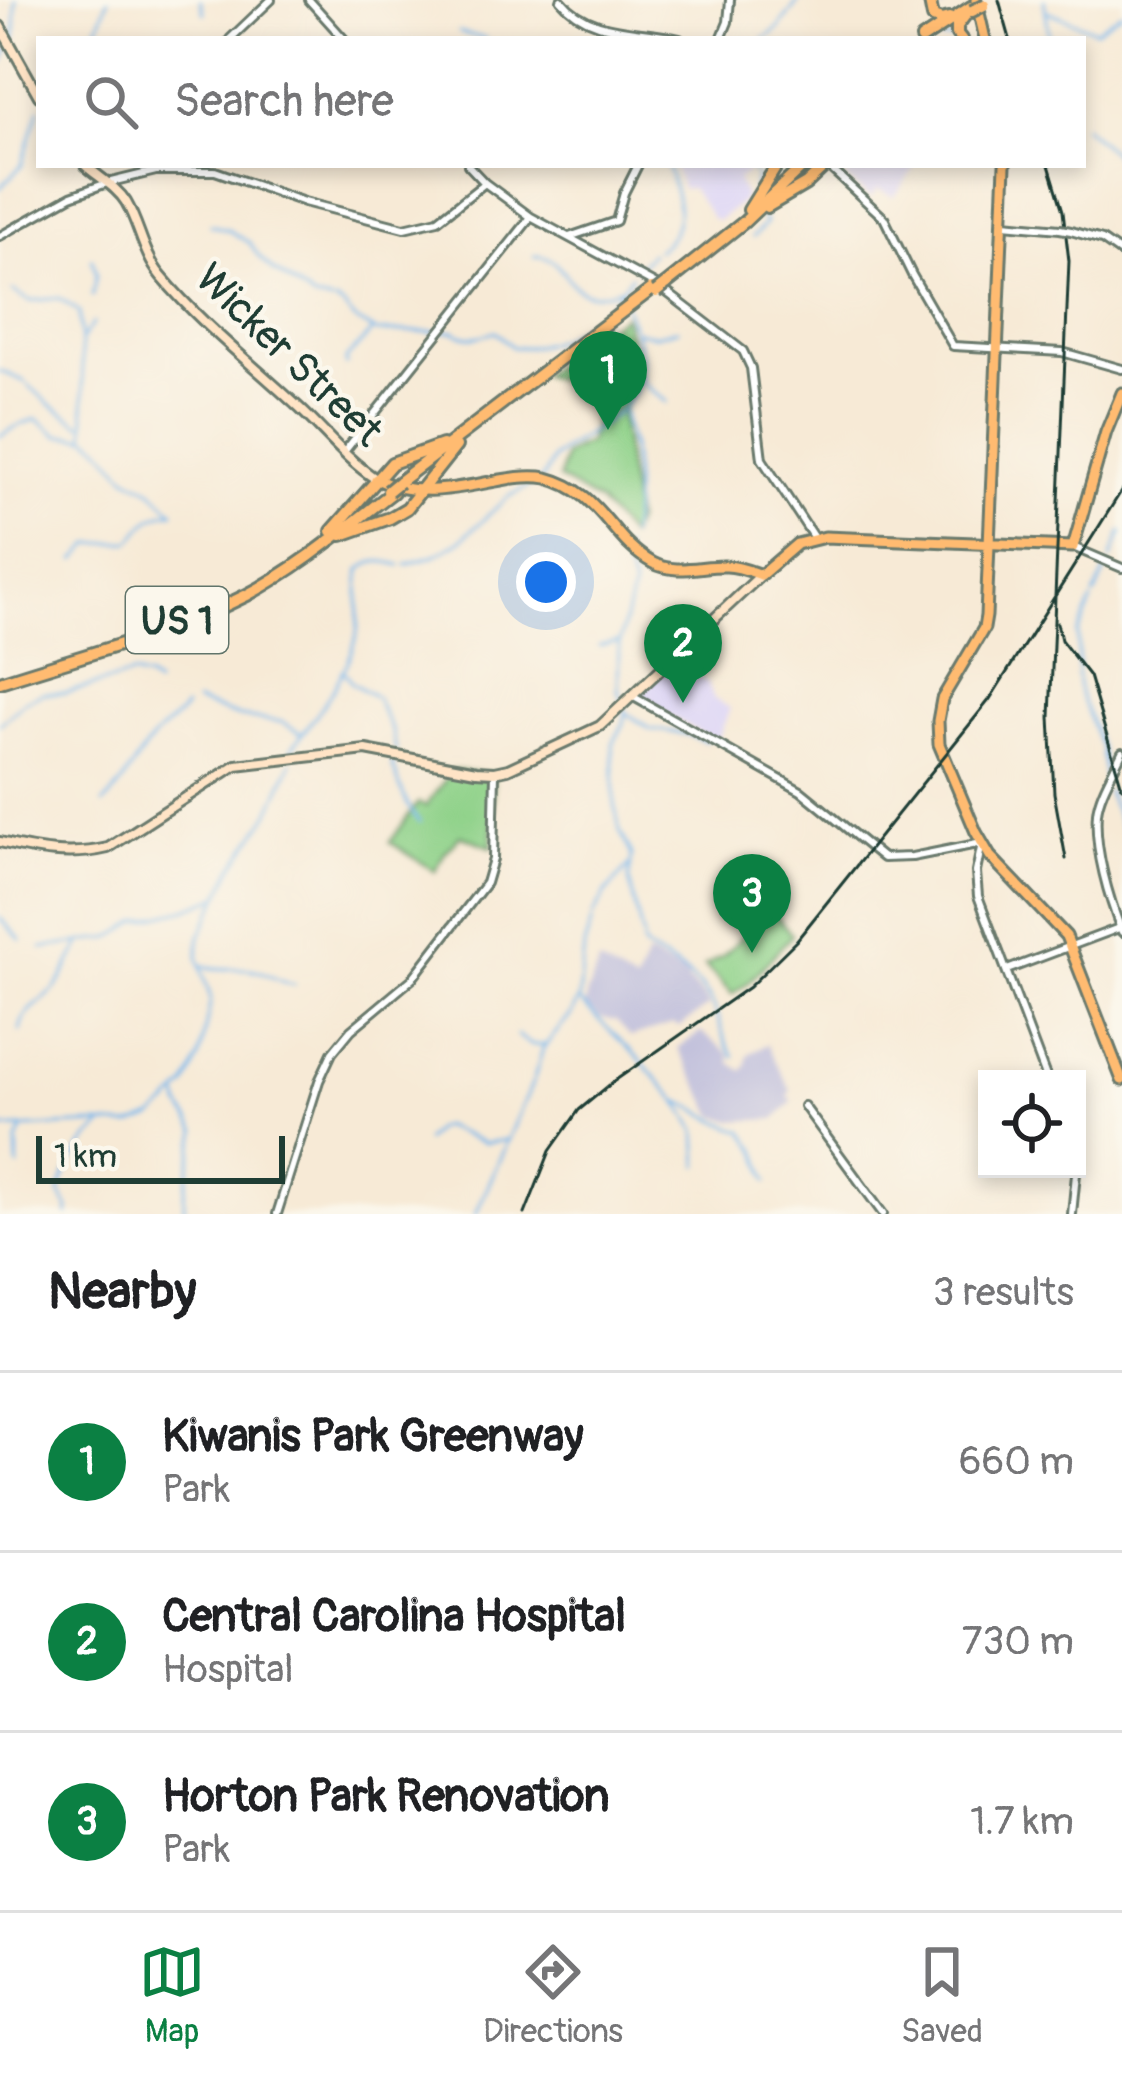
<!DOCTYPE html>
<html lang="en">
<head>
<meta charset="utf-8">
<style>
  :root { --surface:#fff; --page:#f2f2f2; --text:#202124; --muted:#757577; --line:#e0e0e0; --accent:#0b8043 }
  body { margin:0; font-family:Pangolin,sans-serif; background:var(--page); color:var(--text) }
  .controls { position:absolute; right:36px; bottom:36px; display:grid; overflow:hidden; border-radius:0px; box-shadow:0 6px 18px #0003 }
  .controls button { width:108px; height:108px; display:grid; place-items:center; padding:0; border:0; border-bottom:3px solid var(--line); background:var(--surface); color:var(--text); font:60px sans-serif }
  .scale { position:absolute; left:36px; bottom:30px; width:249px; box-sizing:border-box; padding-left:12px; border:6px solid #1f3d34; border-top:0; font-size:33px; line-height:42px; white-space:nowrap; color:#1f3d34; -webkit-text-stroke:9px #fbf7ec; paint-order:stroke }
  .you { position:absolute; left:546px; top:582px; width:42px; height:42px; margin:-30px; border:9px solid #fff; border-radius:50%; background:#1a73e8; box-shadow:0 0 0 18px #1a73e833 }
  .badge { display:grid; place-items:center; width:78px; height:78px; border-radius:50%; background:var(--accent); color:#fff; font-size:39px; font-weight:700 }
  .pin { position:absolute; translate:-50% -99px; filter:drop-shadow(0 3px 6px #0008) }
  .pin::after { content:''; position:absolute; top:63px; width:42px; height:36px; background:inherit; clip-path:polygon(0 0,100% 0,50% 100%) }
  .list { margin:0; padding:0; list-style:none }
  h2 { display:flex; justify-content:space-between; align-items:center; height:156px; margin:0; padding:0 48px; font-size:51px }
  h2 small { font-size:39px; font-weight:400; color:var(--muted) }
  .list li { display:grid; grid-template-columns:78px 1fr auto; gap:36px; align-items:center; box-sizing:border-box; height:180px; padding:0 48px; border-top:3px solid var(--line) }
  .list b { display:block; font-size:45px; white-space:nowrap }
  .list p { margin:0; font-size:39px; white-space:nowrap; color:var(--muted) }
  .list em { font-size:39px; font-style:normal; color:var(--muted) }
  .icon { flex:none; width:66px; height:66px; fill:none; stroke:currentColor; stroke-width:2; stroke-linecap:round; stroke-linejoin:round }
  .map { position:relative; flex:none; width:1122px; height:1214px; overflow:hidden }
  .search { position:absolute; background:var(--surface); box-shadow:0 6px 18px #0003; left:36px; right:36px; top:36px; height:132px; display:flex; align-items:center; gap:30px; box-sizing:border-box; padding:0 42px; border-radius:0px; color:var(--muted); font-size:45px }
  .sheet { height:696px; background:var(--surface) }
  nav { display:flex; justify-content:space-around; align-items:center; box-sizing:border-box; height:168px; border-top:3px solid var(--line); background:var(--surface); font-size:33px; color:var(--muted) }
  nav a { display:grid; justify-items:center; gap:6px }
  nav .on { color:var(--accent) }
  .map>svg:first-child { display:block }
  .built { fill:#ddd5f6 }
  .industrial { fill:#c2c1dc }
  .green { fill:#90d28a; stroke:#58885f; stroke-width:3 }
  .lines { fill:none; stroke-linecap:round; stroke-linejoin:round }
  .stream { stroke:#76b7eb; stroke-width:3 }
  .tertiary-casing { stroke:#6b7a6d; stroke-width:12 }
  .secondary-casing { stroke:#6b7a6d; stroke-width:14 }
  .primary-casing { stroke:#6b7a6d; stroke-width:15 }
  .motorway-casing { stroke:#6b7a6d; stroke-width:16 }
  .tertiary { stroke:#fff; stroke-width:6 }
  .secondary { stroke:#ffe4c6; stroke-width:8 }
  .primary { stroke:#ffbb71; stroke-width:9 }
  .motorway { stroke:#ffbb71; stroke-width:10 }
  .rail { stroke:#1f3d34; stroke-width:3 }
  .tertiary-bridge-casing { stroke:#6b7a6d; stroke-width:12; stroke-linecap:butt }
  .motorway-bridge-casing { stroke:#6b7a6d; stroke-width:16; stroke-linecap:butt }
  .tertiary-bridge { stroke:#fff; stroke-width:6 }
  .motorway-bridge { stroke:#ffbb71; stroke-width:10 }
  .labels { text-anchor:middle; stroke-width:9; stroke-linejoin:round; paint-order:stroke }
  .shield { fill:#fbf7ec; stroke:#61756b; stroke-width:3 }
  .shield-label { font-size:39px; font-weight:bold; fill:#1f3d34 }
  .street-label { font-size:42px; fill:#1f3d34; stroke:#fbf7ec }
</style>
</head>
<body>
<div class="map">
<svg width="1122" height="1214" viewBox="0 0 1122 1214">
  <rect width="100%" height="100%" fill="#fbf7ec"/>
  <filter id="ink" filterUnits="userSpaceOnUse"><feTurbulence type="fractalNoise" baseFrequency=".00833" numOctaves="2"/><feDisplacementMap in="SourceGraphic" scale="24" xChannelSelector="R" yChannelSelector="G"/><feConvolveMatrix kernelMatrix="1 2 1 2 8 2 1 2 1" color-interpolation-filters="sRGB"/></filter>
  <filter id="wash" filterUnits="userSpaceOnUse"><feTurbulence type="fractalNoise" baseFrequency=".004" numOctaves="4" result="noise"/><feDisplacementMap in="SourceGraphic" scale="48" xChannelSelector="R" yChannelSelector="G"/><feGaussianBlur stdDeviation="2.7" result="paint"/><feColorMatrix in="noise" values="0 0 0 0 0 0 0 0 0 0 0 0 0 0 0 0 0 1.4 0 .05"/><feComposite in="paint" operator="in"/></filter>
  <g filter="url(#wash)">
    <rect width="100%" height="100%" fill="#f7ead6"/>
    <path class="built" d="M673 165H744L748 172 737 180 744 194 742 202 718 220 713 219 691 188 682 189Z
      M850 165H914L915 167 894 197 877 189 871 198 846 178Z
      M672 662 707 682 714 699 730 708 717 742 638 698V695Z"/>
    <path class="industrial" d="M647 955 689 976 687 981 703 996 709 1006 679 1027 673 1024 631 1037 616 1021 600 1018 586 1006 587 993 599 963 636 984Z
      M701 1032 730 1054 731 1063 743 1071 746 1067 749 1054 767 1044 791 1091 788 1097 793 1101 776 1119 733 1121 715 1115 678 1048Z"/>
    <path class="green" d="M624 315 636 362 632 391 620 415 635 522 629 537 599 503 559 479 565 455 589 442 602 394 541 375Z
      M452 770 493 774 492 847 460 835 444 854 435 871 390 842 418 803 426 806Z
      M770 908 792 935 749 982 732 994 705 966 724 955Z"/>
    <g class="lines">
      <path class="stream" d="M200 0 204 13
        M1044 0 1050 39
        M936 1 942 8
        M1047 11 1096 30 1122 12
        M459 32 486 39
        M93 39 108 0
        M764 39 779 28 799 0
        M942 39H953
        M0 67 15 35 16 0
        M1083 126 1122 161
        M747 165 754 174
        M0 188 22 165 39 109
        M753 198 756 177
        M211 225 228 230 250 243 259 257 273 270 314 299 331 302
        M753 237 766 223 762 217
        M657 250C690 225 676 198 667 165
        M534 256C572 254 563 314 621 287
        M92 259 96 275 92 296
        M637 269 651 253
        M13 291 30 301 59 298 79 312 86 436
        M335 302 343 306 355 320
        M357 321 377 332 455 331C467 341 482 337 495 331L512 347C543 350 577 333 600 313 613 303 621 289 631 276
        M635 331 655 335 678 329
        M82 339 93 323
        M346 365V359L372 331
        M0 371 24 381 50 404 82 425
        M640 376 645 385 667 402
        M624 412C623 428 630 435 631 449 635 479 635 507 629 537
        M0 436 21 424 37 419 58 435 89 438 101 447 126 476 152 490 174 512
        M624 548V561L633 587 619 644 618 690 626 712 624 723 613 744 615 805 620 831 632 855 629 880 643 939
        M1111 559 1122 532
        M76 560 91 544 130 542C142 528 152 512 173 512
        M406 565 438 554 460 541 508 497 542 479 553 459 561 452C597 425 655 402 639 345 634 327 626 310 620 292
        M1094 596 1108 566
        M1079 631 1092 601
        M599 646 618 642
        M343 670 352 683 374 696
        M1078 670V633
        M1077 674 1079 691 1101 750 1105 782
        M376 698 392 732 396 750
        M196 702 240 717 282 722 302 734
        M627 713 650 729 686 734 706 741
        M0 724 25 701 43 693H65L132 675 148 679 156 685
        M292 754V748C313 720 349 672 356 638 361 615 357 592 361 570 373 558 386 561 400 565
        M396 758 392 765C400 784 404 805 420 822
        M1107 792 1122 828
        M103 804C123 788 133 762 150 742 161 729 175 720 185 708
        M593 916 606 893 629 866
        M0 918 21 940
        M642 943 645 949C671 963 706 981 715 1011
        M42 948 111 938 138 921 186 909 219 896
        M201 965C219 972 237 966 255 970 269 973 278 983 295 985
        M579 1001 642 1061
        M716 1014 727 1045 734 1056
        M20 1031C23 1008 45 1003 57 986 67 973 72 956 82 943
        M517 1035 531 1045H546
        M643 1063 678 1101 697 1131 699 1166
        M179 1097 181 1106 197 1131 184 1196V1214
        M678 1101C701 1109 722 1126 744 1131L757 1150 768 1181
        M0 1129 98 1124 129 1126 154 1117 186 1087 199 1059 211 999 198 958 200 936 233 868 269 814 292 762
        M425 1141 435 1129 442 1126 484 1143 506 1140
        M18 1167 17 1141 22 1130
        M68 1214 69 1208 60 1194C64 1168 83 1142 103 1125
        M476 1214 534 1079 543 1048 571 1015 579 999 584 946 592 921"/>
    </g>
  </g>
  <g filter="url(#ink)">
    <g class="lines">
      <g class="tertiary-casing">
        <path id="tertiary" d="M309 0 344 39
          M561 0C590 36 639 29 680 39
          M230 39 271 0
          M721 39 728 22 730 0
          M468 165 485 183 531 217 660 287 743 351 751 368 762 459 814 538
          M827 165 884 218 912 275 953 346 1062 352 1122 369
          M1004 224 1060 229
          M1071 231 1102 240 1122 254
          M0 236 71 196 107 183 156 171H215L304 202 404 228 438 220 485 183
          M569 237 616 221 624 193 638 165
          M344 452 531 217
          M1073 547 1122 568
          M632 696 801 791 883 858 912 857 982 843 976 872 978 896 1047 1079
          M1122 752C1114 770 1099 793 1097 813 1094 849 1109 899 1122 932
          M1007 970 1119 928
          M804 1106 883 1214
          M277 1214 319 1081 332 1053 351 1030 412 979 486 883 493 859 495 773
          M1072 1214 1077 1164"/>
      </g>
      <g class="secondary-casing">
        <path id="secondary" d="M0 26 39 96
          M85 165C98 177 116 186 126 202 140 226 143 254 161 276 201 324 250 362 295 404 322 428 345 459 376 479
          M0 842C36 851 71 857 108 848L236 765 366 750 476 771 494 772 508 769 600 726 761 575"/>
      </g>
      <g class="primary-casing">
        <path id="primary" d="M976 0 985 39
          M1005 165 986 616 984 628 942 699 938 721 939 744 976 832 990 856 1066 936 1122 1080
          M376 479C418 499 457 488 501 480 517 477 532 475 547 478 602 492 610 540 653 563 676 575 702 565 726 566 738 566 750 571 761 575L797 544 825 537 1073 547 1106 432 1122 393"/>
      </g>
      <g class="motorway-casing">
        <path id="motorway" d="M930 2 933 17 941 20 949 18
          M922 39 971 7
          M961 39 957 34V26L966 14
          M767 207 806 184 826 165
          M749 210 777 165
          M666 284 744 222 804 165
          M399 482 652 289
          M332 531 392 463 442 445
          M342 535 390 518 407 508 456 446
          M0 682C82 655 170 634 247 595 300 567 346 528 393 492"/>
      </g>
      <use href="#tertiary" class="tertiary"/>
      <use href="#secondary" class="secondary"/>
      <use href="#primary" class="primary"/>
      <use href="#motorway" class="motorway"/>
      <path class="rail" d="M999 0 1010 39
        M1049 165 1063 211 1069 261 1050 717 1054 793 1066 859
        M1057 623 1061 640 1089 676 1122 787
        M525 1214 550 1151 579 1110 613 1082 749 987 796 941 990 699 1122 490"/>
      <g class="tertiary-bridge-casing">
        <path id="tertiary-bridge" d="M1060 229 1071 231"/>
      </g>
      <g class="motorway-bridge-casing">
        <path id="motorway-bridge" d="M972 11 984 5
          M656 292 666 284
          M388 491 399 482"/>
      </g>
      <use href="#tertiary-bridge" class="tertiary-bridge"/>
      <use href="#motorway-bridge" class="motorway-bridge"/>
    </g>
  </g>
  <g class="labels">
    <rect class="shield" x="126" y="587" width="102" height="66" rx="9"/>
    <g class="shield-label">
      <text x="177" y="634">US 1</text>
    </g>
    <g class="street-label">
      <text transform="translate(290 354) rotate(44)" y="15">Wicker Street</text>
    </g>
  </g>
</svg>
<div class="controls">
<button><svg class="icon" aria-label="locate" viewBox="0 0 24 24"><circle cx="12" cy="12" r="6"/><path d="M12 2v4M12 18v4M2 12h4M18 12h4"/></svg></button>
</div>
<div class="scale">1 km</div>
<div class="you"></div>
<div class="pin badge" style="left:608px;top:430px">1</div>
<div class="pin badge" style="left:683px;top:703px">2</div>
<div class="pin badge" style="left:752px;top:953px">3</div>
<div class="search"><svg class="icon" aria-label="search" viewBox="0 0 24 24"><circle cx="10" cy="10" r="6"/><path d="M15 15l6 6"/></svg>Search here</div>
</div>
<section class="sheet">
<h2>Nearby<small>3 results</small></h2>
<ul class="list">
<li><span class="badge">1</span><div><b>Kiwanis Park Greenway</b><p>Park</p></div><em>660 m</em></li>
<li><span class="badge">2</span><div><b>Central Carolina Hospital</b><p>Hospital</p></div><em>730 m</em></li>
<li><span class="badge">3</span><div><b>Horton Park Renovation</b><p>Park</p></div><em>1.7 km</em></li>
</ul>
</section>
<nav>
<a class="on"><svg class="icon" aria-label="map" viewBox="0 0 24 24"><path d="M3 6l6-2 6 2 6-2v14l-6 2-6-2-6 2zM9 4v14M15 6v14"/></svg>Map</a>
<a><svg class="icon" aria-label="directions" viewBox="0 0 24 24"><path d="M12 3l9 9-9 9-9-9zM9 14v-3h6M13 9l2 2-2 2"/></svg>Directions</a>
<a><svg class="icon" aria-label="saved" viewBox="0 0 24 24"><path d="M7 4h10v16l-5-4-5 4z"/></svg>Saved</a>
</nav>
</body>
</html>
